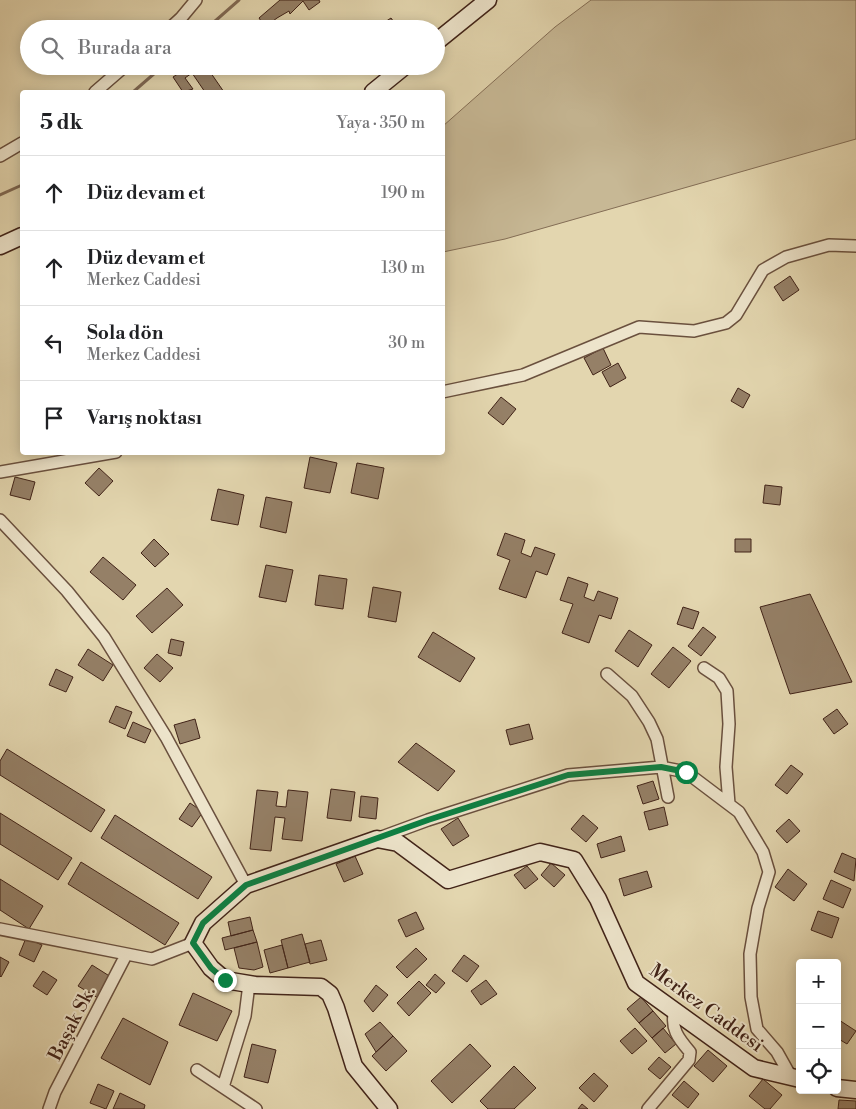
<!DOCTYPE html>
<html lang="tr">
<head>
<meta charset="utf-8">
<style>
  :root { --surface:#fff; --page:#f2f2f2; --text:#202124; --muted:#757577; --line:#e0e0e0 }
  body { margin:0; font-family:"Libre Bodoni",serif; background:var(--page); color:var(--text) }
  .controls { position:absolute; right:15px; bottom:15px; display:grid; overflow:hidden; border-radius:5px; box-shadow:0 2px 12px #0003 }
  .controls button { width:45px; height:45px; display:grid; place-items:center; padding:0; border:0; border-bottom:1px solid var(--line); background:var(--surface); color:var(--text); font:25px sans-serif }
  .stop { position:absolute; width:15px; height:15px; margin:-11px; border:4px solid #0b8043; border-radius:50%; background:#fff }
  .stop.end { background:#0b8043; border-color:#fff; box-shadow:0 1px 5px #0008 }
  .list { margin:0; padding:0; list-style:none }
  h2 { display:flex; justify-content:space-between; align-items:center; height:65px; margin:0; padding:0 20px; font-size:21px }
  h2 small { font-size:16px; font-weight:400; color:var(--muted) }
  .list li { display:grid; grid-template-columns:32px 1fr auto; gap:15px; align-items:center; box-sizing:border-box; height:75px; padding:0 20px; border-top:1px solid var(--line) }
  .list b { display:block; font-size:19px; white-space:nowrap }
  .list p { margin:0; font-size:16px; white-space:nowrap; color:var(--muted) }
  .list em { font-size:16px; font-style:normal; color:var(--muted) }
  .icon { flex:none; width:28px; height:28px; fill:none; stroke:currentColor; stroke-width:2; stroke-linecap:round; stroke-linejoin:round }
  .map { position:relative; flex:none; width:856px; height:1109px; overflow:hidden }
  .search { position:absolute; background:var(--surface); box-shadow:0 2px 12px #0003; left:20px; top:20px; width:425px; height:55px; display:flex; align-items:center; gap:12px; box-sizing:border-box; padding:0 18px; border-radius:28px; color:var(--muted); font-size:19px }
  .panel { position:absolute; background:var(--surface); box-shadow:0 2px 12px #0003; left:20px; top:90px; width:425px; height:365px; border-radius:5px }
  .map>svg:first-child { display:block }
  .green { fill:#c7b895; stroke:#846e56 }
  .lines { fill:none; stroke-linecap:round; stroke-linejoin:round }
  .stream { stroke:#816a54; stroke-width:3 }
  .building { fill:#958067; stroke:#412318 }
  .street-casing { stroke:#6a503e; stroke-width:14 }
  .secondary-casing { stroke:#412318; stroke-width:19 }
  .street { stroke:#ede4cb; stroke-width:11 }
  .secondary { stroke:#ede4cb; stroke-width:16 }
  .route { stroke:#0b8043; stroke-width:6 }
  .labels { text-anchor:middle; stroke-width:4; stroke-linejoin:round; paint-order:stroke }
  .street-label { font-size:19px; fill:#412318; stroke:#ede4cb }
</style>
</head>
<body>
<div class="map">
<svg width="856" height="1109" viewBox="0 0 856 1109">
  <rect width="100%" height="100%" fill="#e3d6af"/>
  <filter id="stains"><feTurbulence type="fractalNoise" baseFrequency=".004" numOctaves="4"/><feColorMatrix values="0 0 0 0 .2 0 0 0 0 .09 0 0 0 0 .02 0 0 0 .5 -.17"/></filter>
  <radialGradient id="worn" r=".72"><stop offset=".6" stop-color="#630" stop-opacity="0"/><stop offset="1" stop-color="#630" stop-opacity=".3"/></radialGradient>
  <path class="green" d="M591 0H856V139L505 239 443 252V126L555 27Z"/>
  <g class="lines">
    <path class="stream" d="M206 29 239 0
      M133 92 163 66
      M0 195 22 185"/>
  </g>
  <path class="building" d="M280 0H319L320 2 309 10 303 1 290 14 289 11 277 18 265 27 259 18Z
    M391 18 396 25 393 29H374Z
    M361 21 366 29H355L353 26Z
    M190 66H198L200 69 206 66 224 92H205L192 73 185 78 193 89 183 92 173 77Z
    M790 276 799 290 783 301 774 287Z
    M603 348 611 365 593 375 584 358Z
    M618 363 626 378 610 387 602 372Z
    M738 388 750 395 743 408 731 401Z
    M501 397 516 409 503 425 488 413Z
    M310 457 337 463 330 493 304 488Z
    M357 463 384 468 378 499 351 493Z
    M99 468 113 481 99 496 85 483Z
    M15 477 35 482 30 500 10 495Z
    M765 485 782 487 780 505 763 503Z
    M218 489 244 495 238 525 211 520Z
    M266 497 292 502 286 533 260 527Z
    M505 533 525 540 521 553 531 557 535 547 555 554 547 575 536 571 526 598 499 589 510 560 497 555Z
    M154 539 169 554 155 567 141 553Z
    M735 539H751V552H735Z
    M103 557 136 585 123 600 90 572Z
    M266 565 293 570 286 602 259 597Z
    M319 575 347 579 343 609 315 605Z
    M568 577 588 584 584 597 594 601 598 591 618 598 611 619 599 615 589 643 562 633 573 604 560 600Z
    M373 587 401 592 396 622 368 617Z
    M167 588 183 605 152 633 136 616Z
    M810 594 852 682 790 694 760 607Z
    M683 607 699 612 693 629 677 624Z
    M703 627 716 637 701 656 688 646Z
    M629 630 652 645 638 667 615 651Z
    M433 632 475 658 460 682 418 657Z
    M171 639 184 642 181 656 168 653Z
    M673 647 691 661 669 688 651 674Z
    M88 649 113 665 103 681 78 665Z
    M157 654 173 668 160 682 144 668Z
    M56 669 73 677 66 692 49 685Z
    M116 706 132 712 125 729 109 722Z
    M837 709 848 724 834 734 823 719Z
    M195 719 200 738 180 744 174 725Z
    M133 722 151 730 145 743 127 736Z
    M529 724 533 739 510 745 506 730Z
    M416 743 455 771 438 791 398 762Z
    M7 749 105 810 91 832 0 775V761Z
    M791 765 803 774 787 794 775 785Z
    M653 781 659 799 643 804 637 786Z
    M331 789 355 792 351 821 327 818Z
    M257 790 278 792 276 806 286 807 288 790 308 792 302 841 282 839 285 818 275 817 271 851 250 849Z
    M361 796 378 798 376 819 359 817Z
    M190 803 203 812 192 827 179 819Z
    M664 807 668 825 649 830 644 812Z
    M0 813 72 858 58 880 0 844Z
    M115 815 212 877 198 899 101 838Z
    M583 815 598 828 586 842 571 829Z
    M458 818 469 836 453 846 441 829Z
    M789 819 800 831 787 843 776 831Z
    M621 836 625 851 601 858 597 844Z
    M842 853 856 859 854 881 834 872Z
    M355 856 363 874 344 882 336 864Z
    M81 862 179 923 165 945 68 884Z
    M551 863 565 875 554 887 541 875Z
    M527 866 538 879 525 889 514 875Z
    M788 869 807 884 794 901 775 887Z
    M647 871 652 887 624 896 619 879Z
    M0 879 43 906 29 929 0 910Z
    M831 880 851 889 843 908 823 899Z
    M818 911 839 918 832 938 811 930Z
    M416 912 424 929 406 937 398 920Z
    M250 917 253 930 231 936 228 922Z
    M253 930 257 942 225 950 222 938Z
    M302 934 310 962 288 968 281 940Z
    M26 938 42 945 34 962 19 955Z
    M321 940 327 960 310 964 305 944Z
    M257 942 263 967 254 970 239 968 234 948Z
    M282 945 288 968 270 973 264 950Z
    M416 948 427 959 407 978 396 967Z
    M464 955 479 966 467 982 452 971Z
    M0 957 9 962 1 977 0 976Z
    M92 965 111 977 98 998 78 986Z
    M43 971 57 980 47 995 33 986Z
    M435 974 445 983 436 993 426 985Z
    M486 980 497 994 481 1005 471 991Z
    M419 981 431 993 409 1016 397 1003Z
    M376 985 388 995 373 1012 364 1001Z
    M193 993 232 1011 217 1041 179 1025Z
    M641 997 653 1011 639 1023 627 1009Z
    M653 1011 666 1026 652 1038 639 1023Z
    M123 1018 168 1042 150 1085 101 1058Z
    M839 1020 856 1031 847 1044 837 1038Z
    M380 1022 393 1036 376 1052 365 1034Z
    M635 1028 647 1041 632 1054 620 1041Z
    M663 1028 676 1044 665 1053 652 1038Z
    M393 1036 407 1051 386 1071 372 1056Z
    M252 1044 276 1050 268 1083 244 1077Z
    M470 1044 491 1066 452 1103 431 1081Z
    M708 1050 727 1066 713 1082 694 1066Z
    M659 1057 671 1067 660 1079 648 1069Z
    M514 1066 536 1088 514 1109H488L480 1101Z
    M594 1073 608 1086 594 1102 579 1088Z
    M763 1079 782 1095 770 1109H765L749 1096Z
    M684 1081 699 1094 688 1108 672 1095Z
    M98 1084 114 1091 106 1109 90 1103Z
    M120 1093 145 1105 144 1109H113Z
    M839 1100 856 1101V1109H838Z
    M582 1104 588 1109H578Z"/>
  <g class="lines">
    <g class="street-casing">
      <path id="street" d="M169 29 181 18 196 0
        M95 92 125 66
        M0 156 22 143
        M442 392 523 375 639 327 694 331 726 323 736 315 763 270 786 257 829 245 856 246
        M0 472 116 452
        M0 520 67 591 104 637 166 737 246 885
        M704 668 719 678 727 691 729 724 726 767 729 804
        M607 674 632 696 649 722 657 739 668 797
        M379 838 428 820 568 775 661 767 686 772 739 812 763 852 769 872 758 908 750 954 751 997 757 1029 777 1052 791 1077
        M0 929 152 959 193 943
        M197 1070 256 1109
        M223 1087 245 1016 249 984
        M49 1109 55 1092 126 955
        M648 1109 689 1060 690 1052C678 1038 670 1028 675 1010"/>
    </g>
    <g class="secondary-casing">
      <path id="secondary" d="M436 42 488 0
        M373 92 405 66
        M0 246 22 236
        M837 1088 856 1090
        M389 1109 354 1066 336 1008 330 994 321 987 255 985 225 980 211 968 193 943 203 923 246 885 377 839 398 843 448 880 540 852 574 860 598 899 636 983 754 1068 800 1079"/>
    </g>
    <use href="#street" class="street"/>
    <use href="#secondary" class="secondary"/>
  </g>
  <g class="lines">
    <path class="route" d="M225 980 211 968 193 943 203 923 246 885 428 820 568 775 661 767 686 772"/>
  </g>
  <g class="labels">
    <g class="street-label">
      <text transform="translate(707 1007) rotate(36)" y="7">Merkez Caddesi</text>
      <text transform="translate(71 1023) rotate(-63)" y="7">Başak Sk.</text>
    </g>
  </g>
  <rect width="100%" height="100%" filter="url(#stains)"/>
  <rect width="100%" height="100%" fill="url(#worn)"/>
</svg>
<div class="controls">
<button>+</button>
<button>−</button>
<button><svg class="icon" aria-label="locate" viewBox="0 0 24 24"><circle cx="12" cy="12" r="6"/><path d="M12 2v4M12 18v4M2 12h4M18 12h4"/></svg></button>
</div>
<div class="stop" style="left:686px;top:772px"></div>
<div class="stop end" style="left:225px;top:980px"></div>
<div class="search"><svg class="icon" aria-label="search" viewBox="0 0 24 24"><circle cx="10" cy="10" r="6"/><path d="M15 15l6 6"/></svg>Burada ara</div>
<section class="panel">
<h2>5 dk<small>Yaya · 350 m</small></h2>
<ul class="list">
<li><svg class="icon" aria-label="ahead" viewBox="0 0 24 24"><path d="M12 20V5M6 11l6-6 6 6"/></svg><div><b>Düz devam et</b></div><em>190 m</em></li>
<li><svg class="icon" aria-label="ahead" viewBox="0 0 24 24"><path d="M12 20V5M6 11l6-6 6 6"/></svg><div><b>Düz devam et</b><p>Merkez Caddesi</p></div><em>130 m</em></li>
<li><svg class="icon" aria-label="left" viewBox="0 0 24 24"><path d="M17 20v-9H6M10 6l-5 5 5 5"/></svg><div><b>Sola dön</b><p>Merkez Caddesi</p></div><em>30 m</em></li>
<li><svg class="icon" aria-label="arrive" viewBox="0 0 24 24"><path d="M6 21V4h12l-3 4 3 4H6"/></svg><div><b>Varış noktası</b></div></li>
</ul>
</section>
</div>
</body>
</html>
